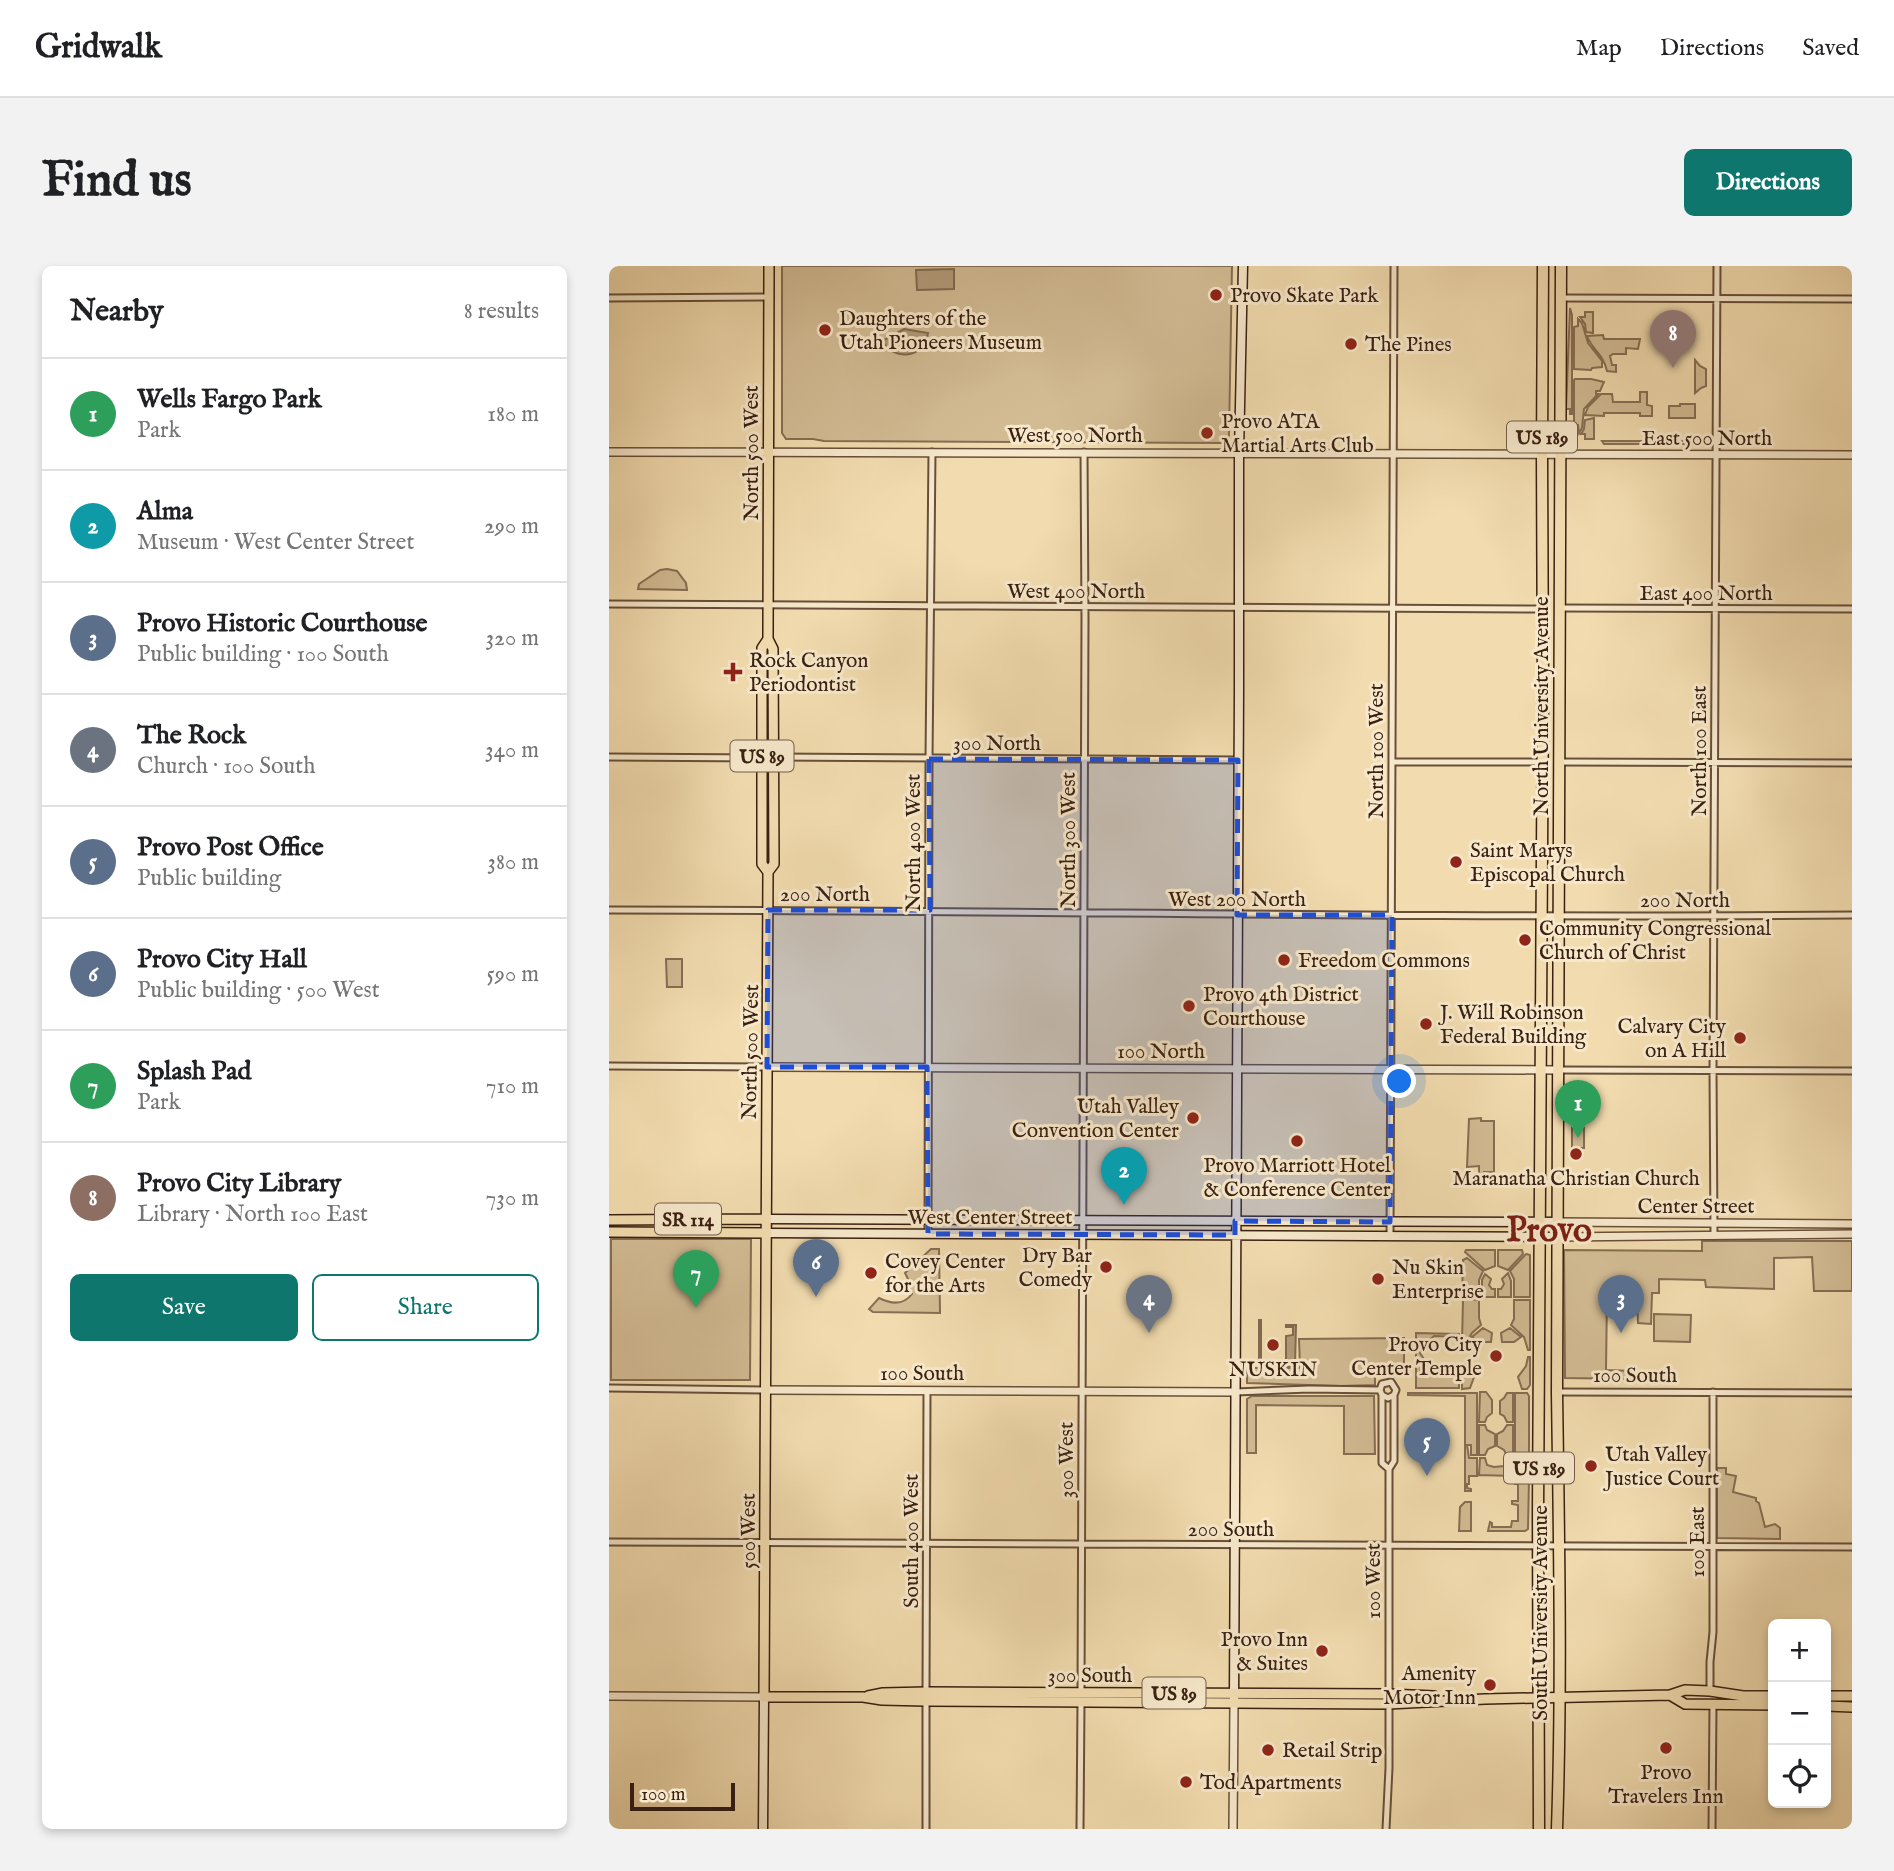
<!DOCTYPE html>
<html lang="en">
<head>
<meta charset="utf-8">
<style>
  :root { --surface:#fff; --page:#f2f2f2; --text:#202124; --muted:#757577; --line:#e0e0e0; --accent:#0f766e }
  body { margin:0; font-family:"IM FELL English",serif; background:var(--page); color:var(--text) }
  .controls { position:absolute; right:21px; bottom:21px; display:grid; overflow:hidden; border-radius:10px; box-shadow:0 4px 10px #0003 }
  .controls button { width:63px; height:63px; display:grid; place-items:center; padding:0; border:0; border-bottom:2px solid var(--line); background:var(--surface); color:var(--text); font:35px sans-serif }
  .scale { position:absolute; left:21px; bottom:18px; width:105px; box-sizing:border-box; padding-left:7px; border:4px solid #392012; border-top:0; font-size:19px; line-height:24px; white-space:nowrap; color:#392012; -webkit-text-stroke:5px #f7e8cb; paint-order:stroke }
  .you { position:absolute; left:791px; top:816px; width:24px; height:24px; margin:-18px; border:5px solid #fff; border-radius:50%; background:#1a73e8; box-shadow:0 0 0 10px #1a73e833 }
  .badge { display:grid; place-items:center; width:46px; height:46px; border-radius:50%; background:var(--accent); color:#fff; font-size:23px; font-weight:700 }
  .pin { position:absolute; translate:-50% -58px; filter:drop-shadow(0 2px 4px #0008) }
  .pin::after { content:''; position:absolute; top:37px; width:24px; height:21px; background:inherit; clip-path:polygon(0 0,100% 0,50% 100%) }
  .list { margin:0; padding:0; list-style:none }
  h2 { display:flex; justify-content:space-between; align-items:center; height:91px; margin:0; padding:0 28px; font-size:30px }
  h2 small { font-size:23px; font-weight:400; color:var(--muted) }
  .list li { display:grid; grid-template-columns:46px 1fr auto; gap:21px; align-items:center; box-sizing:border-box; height:112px; padding:0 28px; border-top:2px solid var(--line) }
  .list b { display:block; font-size:26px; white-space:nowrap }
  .list p { margin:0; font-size:23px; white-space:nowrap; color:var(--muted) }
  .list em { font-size:23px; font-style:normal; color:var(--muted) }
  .actions { display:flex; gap:14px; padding:21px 28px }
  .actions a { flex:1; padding:16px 0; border:2px solid var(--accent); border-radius:10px; text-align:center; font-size:24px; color:var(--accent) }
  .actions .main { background:var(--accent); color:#fff }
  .icon { flex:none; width:38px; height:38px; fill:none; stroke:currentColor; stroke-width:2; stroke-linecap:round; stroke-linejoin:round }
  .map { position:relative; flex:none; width:1243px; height:1563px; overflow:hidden; border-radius:10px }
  header { display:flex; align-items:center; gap:42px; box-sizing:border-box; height:98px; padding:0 35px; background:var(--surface); border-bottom:2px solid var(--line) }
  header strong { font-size:33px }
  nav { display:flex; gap:38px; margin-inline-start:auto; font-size:24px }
  .intro { display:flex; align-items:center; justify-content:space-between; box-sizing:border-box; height:168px; padding:0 42px }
  h1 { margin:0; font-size:49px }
  .button { padding:18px 32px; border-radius:10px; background:var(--accent); color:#fff; font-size:24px; font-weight:700 }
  main { display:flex; gap:42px; padding:0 42px }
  aside { flex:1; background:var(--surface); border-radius:10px; box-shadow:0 4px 10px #0003 }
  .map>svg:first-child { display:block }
  .green { fill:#d3bc94; stroke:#866e53; stroke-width:2 }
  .water { fill:#b39c7a; stroke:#826a50; stroke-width:2 }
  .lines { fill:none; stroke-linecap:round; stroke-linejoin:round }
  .minor-casing { stroke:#674f39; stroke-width:9 }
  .tertiary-casing { stroke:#674f39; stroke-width:10 }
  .secondary-casing { stroke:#392012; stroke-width:11 }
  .primary-casing { stroke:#392012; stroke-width:12 }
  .trunk-casing { stroke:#392012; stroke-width:13 }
  .minor { stroke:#f7e8cb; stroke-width:5 }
  .tertiary { stroke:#f7e8cb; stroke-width:7 }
  .secondary { stroke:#f7e8cb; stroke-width:8 }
  .primary { stroke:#f2dcaf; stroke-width:9 }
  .trunk { stroke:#f2dcaf; stroke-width:10 }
  .marked { fill:#1d4ed8; fill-opacity:0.2; stroke:#1d4ed8; stroke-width:5; stroke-dasharray:14 9; stroke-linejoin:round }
  .poi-dot { fill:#8f2418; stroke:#f7e8cb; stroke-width:2.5 }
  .labels { text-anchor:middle; stroke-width:6; stroke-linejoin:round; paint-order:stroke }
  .shield { fill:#f7e8cb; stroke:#725c4a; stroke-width:2 }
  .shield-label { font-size:19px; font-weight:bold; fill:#392012 }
  .poi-label { font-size:21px; fill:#392012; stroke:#f7e8cb; text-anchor:start }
  .street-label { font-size:21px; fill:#392012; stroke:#f7e8cb }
  .town-label { font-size:35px; font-weight:bold; fill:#7a1f14; stroke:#f7e8cb }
</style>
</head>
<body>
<header>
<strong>Gridwalk</strong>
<nav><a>Map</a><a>Directions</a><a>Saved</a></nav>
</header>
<div class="intro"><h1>Find us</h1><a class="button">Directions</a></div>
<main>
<aside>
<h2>Nearby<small>8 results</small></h2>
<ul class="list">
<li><span class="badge" style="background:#2e9e5b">1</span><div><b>Wells Fargo Park</b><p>Park</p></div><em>180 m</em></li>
<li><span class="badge" style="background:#0f9aa8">2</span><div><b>Alma</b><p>Museum · West Center Street</p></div><em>290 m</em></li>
<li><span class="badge" style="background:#5c6f8a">3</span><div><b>Provo Historic Courthouse</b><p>Public building · 100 South</p></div><em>320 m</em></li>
<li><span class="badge" style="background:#6b7280">4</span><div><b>The Rock</b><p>Church · 100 South</p></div><em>340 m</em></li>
<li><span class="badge" style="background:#5c6f8a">5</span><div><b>Provo Post Office</b><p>Public building</p></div><em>380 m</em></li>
<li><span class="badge" style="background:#5c6f8a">6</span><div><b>Provo City Hall</b><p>Public building · 500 West</p></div><em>590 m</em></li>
<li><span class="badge" style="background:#2e9e5b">7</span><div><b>Splash Pad</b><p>Park</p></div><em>710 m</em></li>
<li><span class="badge" style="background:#8d6e63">8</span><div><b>Provo City Library</b><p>Library · North 100 East</p></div><em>730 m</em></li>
</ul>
<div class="actions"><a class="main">Save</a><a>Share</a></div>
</aside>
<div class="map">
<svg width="1243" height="1563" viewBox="0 0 1243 1563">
  <rect width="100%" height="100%" fill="#f2dcaf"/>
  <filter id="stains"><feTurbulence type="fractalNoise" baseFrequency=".00286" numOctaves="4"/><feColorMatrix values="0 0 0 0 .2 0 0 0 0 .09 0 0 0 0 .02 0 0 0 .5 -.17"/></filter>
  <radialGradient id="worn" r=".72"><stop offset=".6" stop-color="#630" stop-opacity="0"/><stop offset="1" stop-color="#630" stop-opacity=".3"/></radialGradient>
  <path class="green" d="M173 0H623L620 169 619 174 614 177 215 175 204 173H177L173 167Z
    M961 42 963 49V148H961V143H957Z
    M976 46H984V67L977 66 976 58 971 51H976Z
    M969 53 973 57 979 77 993 95V101L983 102 982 104 965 103V61L969 60Z
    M994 69 995 73H1031L1029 83 1017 82V88H1004L1001 90 1003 99H1007V106L998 105C994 87 984 85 978 70Z
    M1086 94 1091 100 1097 103V120L1092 122 1086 127Z
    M966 113H982L995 116 991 125H987V128H989L975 143 973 162 970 167 969 159H965V114Z
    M1031 126H1038V139L1043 140V150H1031V147H995V150L976 149 979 141 992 128H1003L1004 136H1031Z
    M1071 138H1086V152H1060V140H1071Z
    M985 152V173H976V168H972L975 163 976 154Z
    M993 175H1093V178H995Z
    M58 303 68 305 77 317 78 324 29 323 30 318 51 304Z
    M57 693H73V721H58Z
    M872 852V855H885V906H875V911H870V900L858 901 860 853Z
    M963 862H975V882H963Z
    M2 973H142L141 1114H2Z
    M1093 975H1243V1025H1205L1203 991 1165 992V1023L1097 1021 1096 1014 1050 1013V1027H1043L1042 1058 1029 1057 1028 1030H998L997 1104 1024 1105V1113L956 1112 955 984 1093 985Z
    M322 983H330L331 1047 264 1046 260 1043 270 1032C282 1038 294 1040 303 1028L296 1021 299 1013 296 1007Z
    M857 984H886V1000L876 1004 856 986Z
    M889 984H913L914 988 899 1004 889 1000Z
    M917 988 921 989V1031H905V1013L901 1005Z
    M858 992 874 1005 870 1014V1031H853L854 994Z
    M899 1007 902 1015V1031H889V1023H892L895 1018 893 1013Z
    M876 1008 882 1013 880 1019 883 1023H886V1031H873V1014Z
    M854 1033 870 1034V1052L872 1059 863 1067 857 1077H853Z
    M905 1034H921V1084H919L915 1071 902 1059 905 1053Z
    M1045 1048 1082 1049 1081 1076 1045 1075Z
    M874 1062 883 1067 882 1076H870L863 1071Z
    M901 1062 912 1071 905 1076H893L892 1067Z
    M807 1067 850 1068V1071L825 1070 817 1077 811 1087 820 1101 811 1102V1106L819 1107 822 1102 825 1105 850 1104V1122H807Z
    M795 1072V1109L766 1108V1119L731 1120 638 1117V1102H691L690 1073Z
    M919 1091H921V1119L918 1123H913L909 1111 917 1100Z
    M853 1098H857L865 1111 861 1122 853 1123Z
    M871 1126H877L883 1134V1147L878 1151 876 1156H870Z
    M799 1127H868V1189H862V1179H858L860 1192H868V1210H860V1218H858V1222L862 1223V1225H856V1130L799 1129Z
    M898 1127H904V1156H898L895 1150 891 1148V1135L895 1132Z
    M906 1127H918L920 1130V1190L906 1189Z
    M643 1130H765L766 1188H735V1140L647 1139V1187H638V1133Z
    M870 1159H876L878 1164 886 1168V1180L879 1183 876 1189H870Z
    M898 1159H904V1189L898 1190 895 1184 888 1180V1168L894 1165Z
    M871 1192H876L878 1199 885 1201 895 1200 898 1192H903V1210L870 1209Z
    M906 1193H920V1210H906Z
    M1108 1202H1117V1208L1127 1210 1124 1226 1147 1232V1235L1150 1237 1156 1261 1166 1258 1171 1262V1273L1108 1272Z
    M906 1213H920L919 1263 916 1265H879L881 1256 883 1257V1261H902L903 1255H909V1239L903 1238V1235H909V1218H906Z
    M856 1236H862V1265H850L851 1241Z"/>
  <path class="water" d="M345 3V23L308 24 307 4Z
    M295 63 319 67C315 92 286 96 273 75Z
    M650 1054H652V1097H677V1070L684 1069V1061H677V1059H687L686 1101H650Z"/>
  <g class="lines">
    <g class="minor-casing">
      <path id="minor" d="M0 32 161 31
        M952 32 1243 33
        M0 338 934 343
        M950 342 1243 343
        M0 491 153 492
        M165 491 629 494
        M783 496H932
        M951 496 1243 497
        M0 644C414 644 829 653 1243 649
        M0 800 158 801
        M950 804 1243 805
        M319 968 320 493 323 186
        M781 970 785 0
        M1105 970 1104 804 1108 0
        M0 1122 157 1124
        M627 1126 700 1123 771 1124
        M948 1126 1243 1127
        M773 1129V1197L780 1203
        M0 1276 1243 1281
        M1101 1425V1396L1104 1366V1126
        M317 1426 318 1125
        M472 1427 476 352 475 186
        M780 1428V1203L785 1195V1129L787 1124 782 1116 773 1118 771 1124 773 1129 779 1132 785 1129
        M317 1563V1435
        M471 1563 472 1436
        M777 1563 780 1502V1438
        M1103 1563 1104 1438"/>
    </g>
    <g class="tertiary-casing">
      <path id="tertiary" d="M0 186 1243 189
        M158 801 950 804
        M949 956 1243 958
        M949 971 1243 968
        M157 1124 627 1126
        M0 1430 155 1431
        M624 1563 625 1437"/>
    </g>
    <g class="secondary-casing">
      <path id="secondary" d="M158 953 949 956
        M158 967 949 971
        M625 1434 630 425V187L634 0
        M154 1563 155 1431"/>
    </g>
    <g class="primary-casing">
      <path id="primary" d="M160 0 159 373 164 383 165 598 159 606 155 1431H254L273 1434 317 1435 780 1438 876 1433 1061 1429 1076 1424 1101 1425 1134 1430H1164
        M159 606 153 598V382L159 373
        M0 954 158 953
        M0 966 158 967
        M1061 1429 1076 1438 1164 1439
        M259 1430 274 1427 317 1426 780 1428 825 1430
        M1217 1430H1243
        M1217 1440 1243 1441"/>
    </g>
    <g class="trunk-casing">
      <path id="trunk" d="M930 1563 929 1245 934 423 933 189 934 0
        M948 1563C953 1417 950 1272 948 1126L952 0"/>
    </g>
    <use href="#minor" class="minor"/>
    <use href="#tertiary" class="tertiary"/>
    <use href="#secondary" class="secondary"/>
    <use href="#primary" class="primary"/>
    <use href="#trunk" class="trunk"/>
  </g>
  <path class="marked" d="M320 493 629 494 628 649H783L781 956 626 955V969L319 968 318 801H158L159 644H321Z"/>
  <g class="poi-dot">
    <circle cx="607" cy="29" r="7"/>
    <circle cx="216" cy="64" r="7"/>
    <circle cx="742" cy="78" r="7"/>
    <circle cx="598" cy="167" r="7"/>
    <path d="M120.5 395.5h7v7h7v7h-7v7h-7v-7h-7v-7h7z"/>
    <circle cx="847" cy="596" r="7"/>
    <circle cx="916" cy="674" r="7"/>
    <circle cx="675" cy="694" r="7"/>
    <circle cx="580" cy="740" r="7"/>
    <circle cx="817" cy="758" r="7"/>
    <circle cx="1131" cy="772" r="7"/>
    <circle cx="584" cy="852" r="7"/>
    <circle cx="688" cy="875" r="7"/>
    <circle cx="967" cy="888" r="7"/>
    <circle cx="497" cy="1001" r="7"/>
    <circle cx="262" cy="1007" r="7"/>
    <circle cx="769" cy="1013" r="7"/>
    <circle cx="664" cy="1079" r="7"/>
    <circle cx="887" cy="1090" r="7"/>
    <circle cx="982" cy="1200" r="7"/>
    <circle cx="713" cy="1385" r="7"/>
    <circle cx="881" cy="1419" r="7"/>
    <circle cx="1057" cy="1482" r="7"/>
    <circle cx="659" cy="1484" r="7"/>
    <circle cx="577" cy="1516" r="7"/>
  </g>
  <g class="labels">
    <g class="shield">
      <rect x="898" y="155.5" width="70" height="31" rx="5"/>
      <rect x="121.5" y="474.5" width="63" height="31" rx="5"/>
      <rect x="46" y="937.5" width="66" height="31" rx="5"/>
      <rect x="895" y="1186.5" width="70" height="31" rx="5"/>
      <rect x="533.5" y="1411.5" width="63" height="31" rx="5"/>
    </g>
    <g class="shield-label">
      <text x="933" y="178">US 189</text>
      <text x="153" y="497">US 89</text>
      <text x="79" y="960">SR 114</text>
      <text x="930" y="1209">US 189</text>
      <text x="565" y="1434">US 89</text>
    </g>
    <g class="poi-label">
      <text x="621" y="36">Provo Skate Park</text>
      <text x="230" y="59">Daughters of the<tspan x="230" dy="24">Utah Pioneers Museum</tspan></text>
      <text x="756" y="85">The Pines</text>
      <text x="612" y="162">Provo ATA<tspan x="612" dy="24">Martial Arts Club</tspan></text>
      <text x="140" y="401">Rock Canyon<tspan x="140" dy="24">Periodontist</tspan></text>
      <text x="861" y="591">Saint Marys<tspan x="861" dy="24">Episcopal Church</tspan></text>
      <text x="930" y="669">Community Congressional<tspan x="930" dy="24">Church of Christ</tspan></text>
      <text x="689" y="701">Freedom Commons</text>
      <text x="594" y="735">Provo 4th District<tspan x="594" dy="24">Courthouse</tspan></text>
      <text x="831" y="753">J. Will Robinson<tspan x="831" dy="24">Federal Building</tspan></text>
      <text x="1117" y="767" text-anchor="end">Calvary City<tspan x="1117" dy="24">on A Hill</tspan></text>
      <text x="570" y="847" text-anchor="end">Utah Valley<tspan x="570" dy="24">Convention Center</tspan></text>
      <text x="688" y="906" text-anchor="middle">Provo Marriott Hotel<tspan x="688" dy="24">&amp; Conference Center</tspan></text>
      <text x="967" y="919" text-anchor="middle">Maranatha Christian Church</text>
      <text x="483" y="996" text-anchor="end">Dry Bar<tspan x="483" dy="24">Comedy</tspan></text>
      <text x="276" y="1002">Covey Center<tspan x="276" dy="24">for the Arts</tspan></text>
      <text x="783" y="1008">Nu Skin<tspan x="783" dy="24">Enterprise</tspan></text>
      <text x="873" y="1085" text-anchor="end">Provo City<tspan x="873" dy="24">Center Temple</tspan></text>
      <text x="664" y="1110" text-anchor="middle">NUSKIN</text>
      <text x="996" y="1195">Utah Valley<tspan x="996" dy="24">Justice Court</tspan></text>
      <text x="699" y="1380" text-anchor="end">Provo Inn<tspan x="699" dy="24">&amp; Suites</tspan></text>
      <text x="867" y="1414" text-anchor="end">Amenity<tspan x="867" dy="24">Motor Inn</tspan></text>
      <text x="673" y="1491">Retail Strip</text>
      <text x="1057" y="1513" text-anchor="middle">Provo<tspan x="1057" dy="24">Travelers Inn</tspan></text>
      <text x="591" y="1523">Tod Apartments</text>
    </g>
    <g class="street-label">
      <text x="466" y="176">West 500 North</text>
      <text x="1098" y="179">East 500 North</text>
      <text transform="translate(142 187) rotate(-90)" y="7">North 500 West</text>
      <text x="467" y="332">West 400 North</text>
      <text x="1097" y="334">East 400 North</text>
      <text transform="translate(932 440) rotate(-90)" y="7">North University Avenue</text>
      <text x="388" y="484">300 North</text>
      <text transform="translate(767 485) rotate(-90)" y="7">North 100 West</text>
      <text transform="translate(1090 485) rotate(-90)" y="7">North 100 East</text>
      <text transform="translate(459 574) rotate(-90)" y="7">North 300 West</text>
      <text transform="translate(304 577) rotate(-90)" y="7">North 400 West</text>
      <text x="216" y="635">200 North</text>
      <text x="628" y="640">West 200 North</text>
      <text x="1076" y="641">200 North</text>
      <text x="552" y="792">100 North</text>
      <text transform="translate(141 786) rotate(-89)" y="7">North 500 West</text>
      <text x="1087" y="947">Center Street</text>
      <text x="381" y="958">West Center Street</text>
      <text x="313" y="1114">100 South</text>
      <text x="1026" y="1116">100 South</text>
      <text transform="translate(457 1194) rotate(-90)" y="7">300 West</text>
      <text x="622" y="1270">200 South</text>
      <text transform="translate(139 1265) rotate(-90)" y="7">500 West</text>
      <text transform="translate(302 1275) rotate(-90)" y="7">South 400 West</text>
      <text transform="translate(1088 1276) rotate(-90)" y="7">100 East</text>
      <text transform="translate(764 1315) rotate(-90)" y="7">100 West</text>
      <text transform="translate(931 1347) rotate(-90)" y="7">South University Avenue</text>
      <text x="481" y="1416">300 South</text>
    </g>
    <g class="town-label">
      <text x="940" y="975">Provo</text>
    </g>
  </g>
  <rect width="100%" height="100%" filter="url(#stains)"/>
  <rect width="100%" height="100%" fill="url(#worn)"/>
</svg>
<div class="controls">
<button>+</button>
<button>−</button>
<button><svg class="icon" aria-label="locate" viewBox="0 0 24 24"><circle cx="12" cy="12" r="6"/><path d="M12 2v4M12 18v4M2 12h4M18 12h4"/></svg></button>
</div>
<div class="scale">100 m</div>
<div class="you"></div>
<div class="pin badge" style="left:969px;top:872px;background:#2e9e5b">1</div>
<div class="pin badge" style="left:515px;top:939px;background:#0f9aa8">2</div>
<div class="pin badge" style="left:1012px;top:1067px;background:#5c6f8a">3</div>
<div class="pin badge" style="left:540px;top:1067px;background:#6b7280">4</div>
<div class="pin badge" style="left:818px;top:1210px;background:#5c6f8a">5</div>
<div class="pin badge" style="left:207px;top:1031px;background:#5c6f8a">6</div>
<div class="pin badge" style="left:87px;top:1042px;background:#2e9e5b">7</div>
<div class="pin badge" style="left:1064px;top:102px;background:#8d6e63">8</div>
</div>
</main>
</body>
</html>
